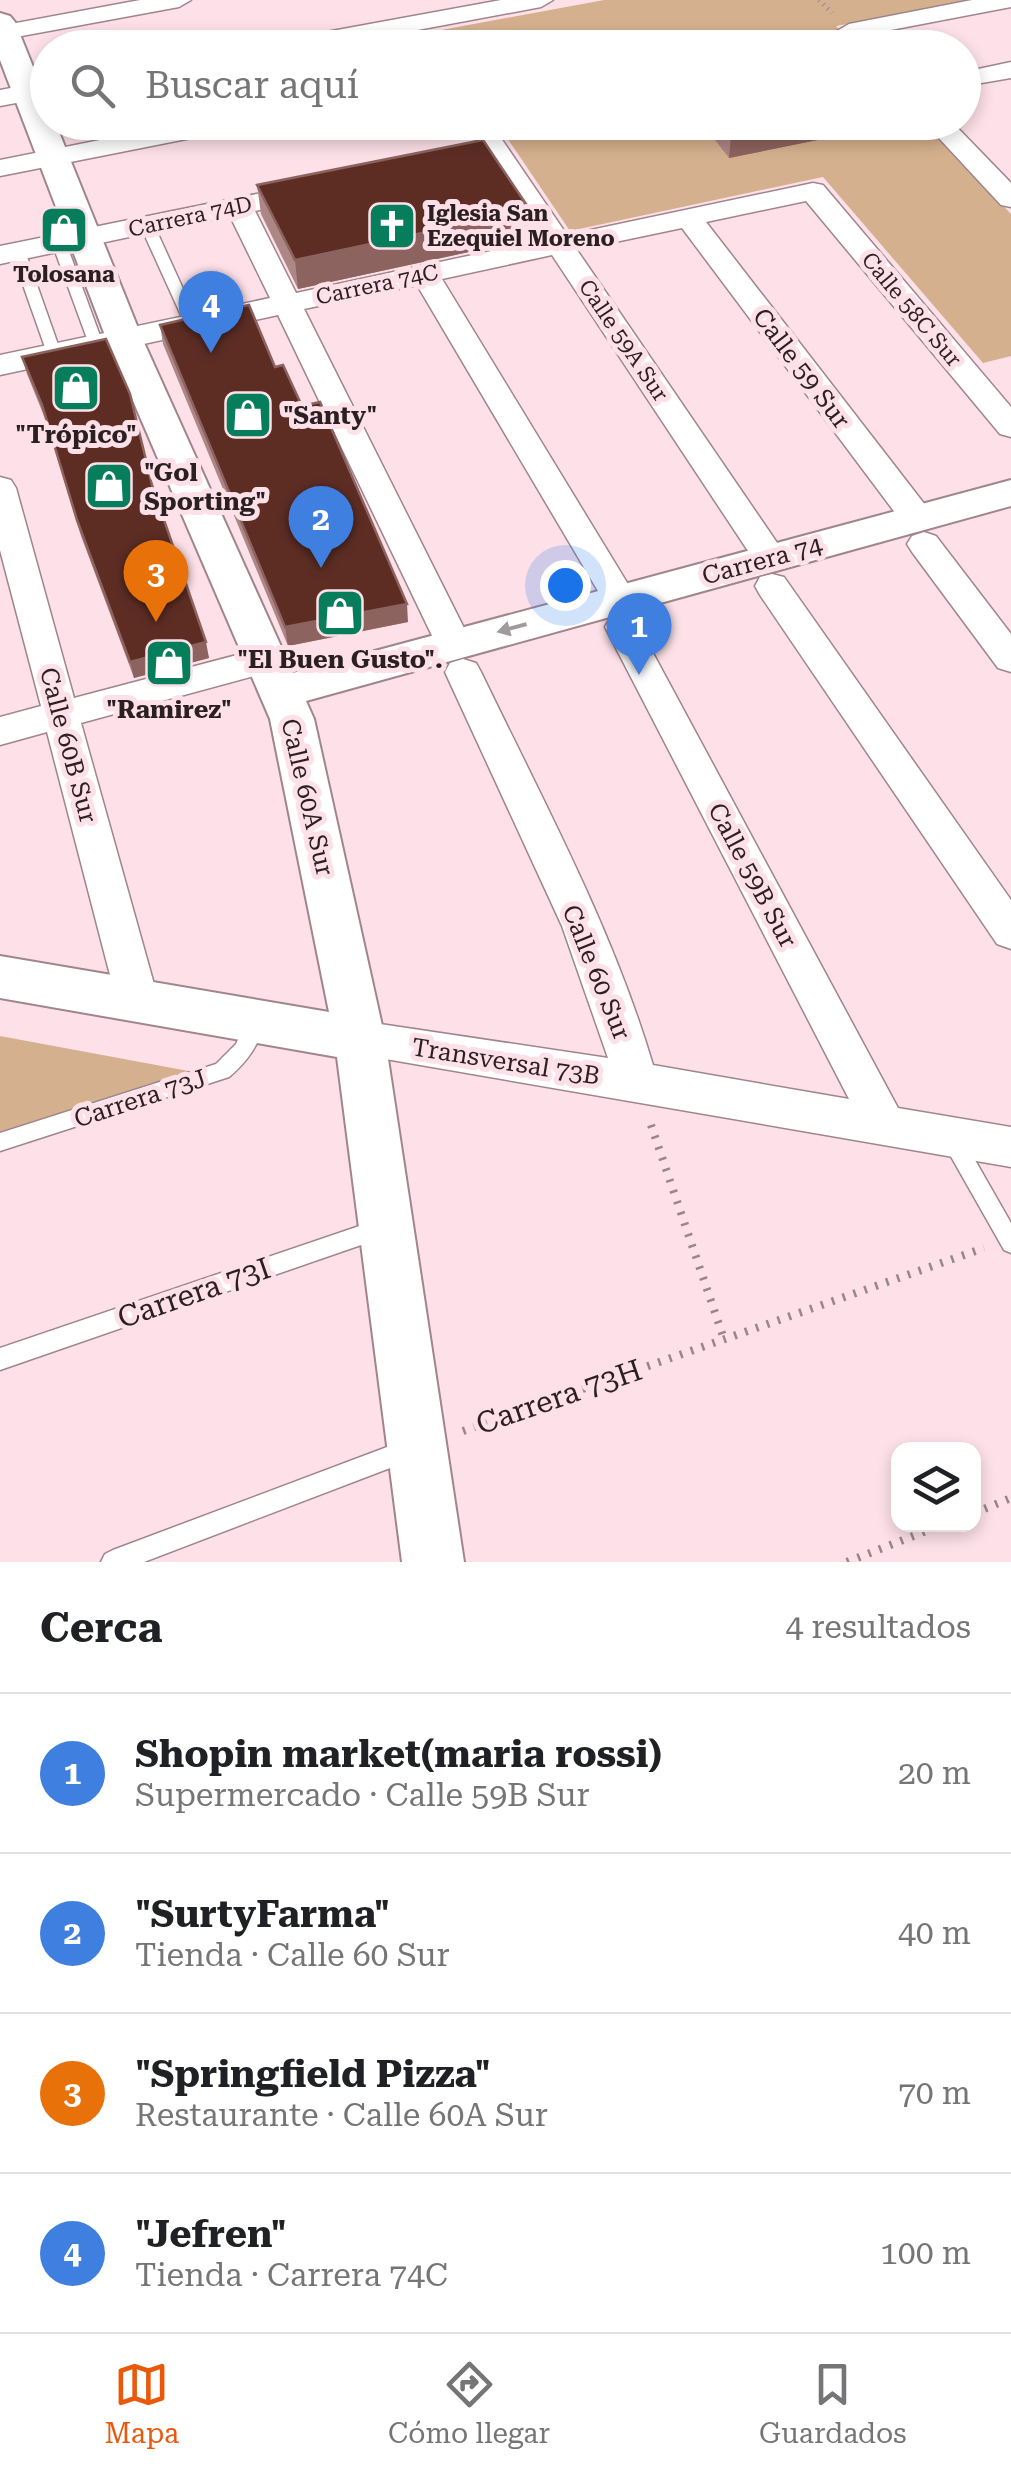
<!DOCTYPE html>
<html lang="es">
<head>
<meta charset="utf-8">
<style>
  :root { --surface:#fff; --page:#f6f6f6; --text:#202124; --muted:#757577; --line:#e0e0e0; --accent:#ea580c }
  body { margin:0; font-family:"Roboto Serif",serif; background:var(--page); color:var(--text) }
  .controls { position:absolute; right:30px; bottom:30px; display:grid; overflow:hidden; border-radius:20px; box-shadow:0 5px 15px #0003 }
  .controls button { width:90px; height:90px; display:grid; place-items:center; padding:0; border:0; border-bottom:2px solid var(--line); background:var(--surface); color:var(--text); font:50px sans-serif }
  .you { position:absolute; left:565px; top:585px; width:35px; height:35px; margin:-25px; border:8px solid #fff; border-radius:50%; background:#1a73e8; box-shadow:0 0 0 15px #1a73e833 }
  .badge { display:grid; place-items:center; width:65px; height:65px; border-radius:50%; background:var(--accent); color:#fff; font-size:32px; font-weight:700 }
  .pin { position:absolute; translate:-50% -82px; filter:drop-shadow(0 2px 5px #0008) }
  .pin::after { content:''; position:absolute; top:52px; width:35px; height:30px; background:inherit; clip-path:polygon(0 0,100% 0,50% 100%) }
  .list { margin:0; padding:0; list-style:none }
  h2 { display:flex; justify-content:space-between; align-items:center; height:130px; margin:0; padding:0 40px; font-size:42px }
  h2 small { font-size:32px; font-weight:400; color:var(--muted) }
  .list li { display:grid; grid-template-columns:65px 1fr auto; gap:30px; align-items:center; box-sizing:border-box; height:160px; padding:0 40px; border-top:2px solid var(--line) }
  .list b { display:block; font-size:38px; white-space:nowrap }
  .list p { margin:0; font-size:32px; white-space:nowrap; color:var(--muted) }
  .list em { font-size:32px; font-style:normal; color:var(--muted) }
  .icon { flex:none; width:55px; height:55px; fill:none; stroke:currentColor; stroke-width:2; stroke-linecap:round; stroke-linejoin:round }
  .map { position:relative; flex:none; width:1011px; height:1562px; overflow:hidden }
  .search { position:absolute; background:var(--surface); box-shadow:0 5px 15px #0003; left:30px; right:30px; top:30px; height:110px; display:flex; align-items:center; gap:25px; box-sizing:border-box; padding:0 35px; border-radius:55px; color:var(--muted); font-size:38px }
  .sheet { height:770px; background:var(--surface) }
  nav { display:flex; justify-content:space-around; align-items:center; box-sizing:border-box; height:140px; border-top:2px solid var(--line); background:var(--surface); font-size:28px; color:var(--muted) }
  nav a { display:grid; justify-items:center; gap:5px }
  nav .on { color:var(--accent) }
  .map>svg:first-child { display:block }
  .green { fill:#d5b08e }
  .lines { fill:none; stroke-linecap:round; stroke-linejoin:round }
  .service-casing { stroke:#a0858d; stroke-width:3 }
  .minor-casing { stroke:#a0858d; stroke-width:3 }
  .tertiary-casing { stroke:#a0858d; stroke-width:4 }
  .path-far1 { stroke:#9a858b; stroke-width:5; stroke-dasharray:1 5; stroke-linecap:butt }
  .path { stroke:#9a858b; stroke-width:8; stroke-dasharray:2.5 9; stroke-linecap:butt }
  .service { fill:#fff; fill-rule:evenodd }
  .minor { fill:#fff; fill-rule:evenodd }
  .tertiary { fill:#fff; fill-rule:evenodd }
  .wall { fill:#ad8686 }
  .shaded-wall { fill:#8d635f }
  .building { fill:#5d2d24; stroke:#8d635f; stroke-width:2.5 }
  .oneway { fill:#9f9a9c }
  .labels { text-anchor:middle; stroke-width:10; stroke-linejoin:round; paint-order:stroke }
  .far-poi-label { font-size:22px; font-weight:bold; fill:#2a1f22; stroke:#fde0e8; text-anchor:start }
  .far-street-label { font-size:22px; fill:#2a1f22; stroke:#fde0e8 }
  .street-label { font-size:25px; fill:#2a1f22; stroke:#fde0e8 }
  .poi-label { font-size:25px; font-weight:bold; fill:#2a1f22; stroke:#fde0e8 }
  .near-street-label { font-size:30px; fill:#2a1f22; stroke:#fde0e8 }
</style>
</head>
<body>
<div class="map">
<svg width="1011" height="1562" viewBox="0 0 1011 1562">
  <rect width="100%" height="100%" fill="#fde0e8"/>
  <path class="green" d="M604 0H973L836 26 855 47 447 48 436 31Z
    M497 123H925L1011 214V356L983 363 823 177 570 231Z
    M0 1036 210 1075 0 1139Z"/>
  <g class="lines">
    <g class="service-casing">
      <path id="service" d="M147 221 154 225 199 324 197 327 192 328 185 324 140 225Z
        M59 239 66 243 103 344 101 347H91L89 344 52 243Z
        M18 247 25 251 61 353 59 356 54 357 47 353 11 251Z
        M255 1015 262 1017 265 1023C258 1046 247 1062 229 1077L0 1151V1133L216 1064 236 1044 248 1017Z
        M952 1130 959 1132 1011 1223V1253L1004 1250 945 1146 942 1139 945 1132Z
        M383 1218 390 1221 394 1228 390 1235 0 1370V1348Z
        M411 1438 419 1441 422 1449 419 1457 411 1460 144 1562H101L105 1554 113 1550Z"/>
    </g>
    <g class="minor-casing">
      <path id="minor" d="M140 0H191L179 7 0 40V26Z
        M501 0H553L541 7 321 48H265L277 41Z
        M972 0H1011V7L849 38 837 31 849 24Z
        M1011 62V78L964 86V72Z
        M48 81V97L0 106V90Z
        M190 122H245L232 130 0 176V160Z
        M464 122H490L567 235 813 183 823 185 1011 407V437L1000 434 806 201 706 222 929 510 933 518 929 526 917 529 905 526 682 228 577 250 782 550 787 558 782 566 770 570 758 566 552 255 442 279 637 599 632 608 620 611 608 608 417 285 304 309 472 644 466 653 454 657 442 653 436 644 278 315 0 375V355L270 298 230 216 0 264V246L306 184 320 192 316 198 255 211 296 293 542 240Z
        M924 122H952L1011 183V207L1001 205Z
        M0 477 11 480 16 488 74 698 267 647 280 651 285 660 280 669 81 723 159 1002 153 1015 138 1020 123 1015 117 1002 47 732 0 745V717L41 706 0 550Z
        M924 532 936 536 1011 634V672L998 668 912 552 907 544 912 536Z
        M772 574 784 577 1011 900V949L997 944 760 595 755 586 760 577Z
        M622 614 634 618 639 627 898 1108 1011 1127V1167L345 1052 339 1039 345 1026 360 1021 608 1058 562 926 445 672 450 663 463 659 476 663 481 672C543 801 612 927 653 1065L849 1099 605 627 610 618Z"/>
    </g>
    <g class="tertiary-casing">
      <path id="tertiary" d="M0 13 10 16 15 22 48 104V122H55L142 338 293 673 1011 480V506L306 701 314 719 385 1039 464 1562H402L337 1057 0 998V956L329 1012 270 719 106 338 0 60Z"/>
    </g>
    <path class="path-far1" d="M819 0 832 13"/>
    <path class="path" d="M651 1125 724 1339
      M463 1431 984 1248
      M974 1513 1011 1498
      M847 1562 944 1524"/>
    <use href="#service" class="service"/>
    <use href="#minor" class="minor"/>
    <use href="#tertiary" class="tertiary"/>
  </g>
  <path class="wall" d="M701 122H863L862 131 729 158Z
    M257 185 529 239 298 289 261 214Z
    M160 325 275 367 408 622 288 646 163 344Z
    M22 357 152 485 209 658 134 678 81 536 46 421 27 374Z"/>
  <path class="shaded-wall" d="M792 122H863L862 131 729 158 731 135Z
    M530 210 529 239 298 289 295 260Z
    M407 604 408 622 288 646 285 627Z
    M206 642 209 658 134 678 130 662Z"/>
  <path class="building" d="M721 122H792L731 135Z
    M483 140 530 210 295 260 257 185Z
    M249 305 275 367 283 365 302 406 320 402 407 604 285 627 160 325Z
    M106 339 130 394 152 485 206 642 130 662 77 520 42 405 22 357Z"/>
  <defs><path id="oneway-solid" d="M-6-.8H1V-3.2L6.5 0L1 3.2V.8H-6Z" transform="scale(2.5)"/></defs>
  <use class="oneway" href="#oneway-solid" transform="translate(512 628) rotate(165)"/>
  <defs>
    <g id="church-square" transform="scale(2.5)"><rect x="-9" y="-9" width="18" height="18" rx="4" fill="#067e5c" stroke="#fde0e8"/><path d="M-1.2-6h2.4v3.5h3.3v2.4h-3.3V6h-2.4V-.1h-3.3v-2.4h3.3Z" fill="#fff"/></g>
    <g id="shop-square" transform="scale(2.5)"><rect x="-9" y="-9" width="18" height="18" rx="4" fill="#067e5c" stroke="#fde0e8"/><path d="M-5-2.5h2.3a2.7 3.5 0 0 1 5.4 0H5L5.5 6h-11ZM-1.5-2.5h3a1.5 2.3 0 0 0-3 0Z" fill="#fff"/></g>
  </defs>
  <g fill-rule="evenodd">
    <use href="#church-square" x="392" y="226"/>
    <use href="#shop-square" x="64" y="230"/>
    <use href="#shop-square" x="76" y="388"/>
    <use href="#shop-square" x="248" y="415"/>
    <use href="#shop-square" x="109" y="486"/>
    <use href="#shop-square" x="340" y="613"/>
    <use href="#shop-square" x="169" y="663"/>
  </g>
  <g class="labels">
    <g class="far-poi-label">
      <text x="427" y="221">Iglesia San<tspan x="427" dy="25">Ezequiel Moreno</tspan></text>
      <text x="64" y="282" text-anchor="middle">Tolosana</text>
    </g>
    <g class="far-street-label">
      <text transform="translate(190 216) rotate(-12)" y="8">Carrera 74D</text>
      <text transform="translate(377 284) rotate(-12)" y="8">Carrera 74C</text>
      <text transform="translate(912 309) rotate(50)" y="8">Calle 58C Sur</text>
      <text transform="translate(624 340) rotate(56)" y="8">Calle 59A Sur</text>
    </g>
    <g class="street-label">
      <text transform="translate(802 368) rotate(53)" y="9">Calle 59 Sur</text>
      <text transform="translate(762 560) rotate(-15)" y="9">Carrera 74</text>
      <text transform="translate(69 745) rotate(75)" y="9">Calle 60B Sur</text>
      <text transform="translate(308 797) rotate(77)" y="9">Calle 60A Sur</text>
      <text transform="translate(753 875) rotate(62)" y="9">Calle 59B Sur</text>
      <text transform="translate(597 972) rotate(68)" y="9">Calle 60 Sur</text>
      <text transform="translate(506 1061) rotate(9)" y="9">Transversal 73B</text>
      <text transform="translate(140 1098) rotate(-18)" y="9">Carrera 73J</text>
    </g>
    <g class="poi-label">
      <text x="283" y="424" text-anchor="start">"Santy"</text>
      <text x="76" y="443">"Trópico"</text>
      <text x="144" y="481" text-anchor="start">"Gol<tspan x="144" dy="29">Sporting"</tspan></text>
      <text x="340" y="668">"El Buen Gusto".</text>
      <text x="169" y="718">"Ramirez"</text>
    </g>
    <g class="near-street-label">
      <text transform="translate(194 1293) rotate(-19)" y="10">Carrera 73I</text>
      <text transform="translate(559 1397) rotate(-19)" y="10">Carrera 73H</text>
    </g>
  </g>
</svg>
<div class="controls">
<button><svg class="icon" aria-label="layers" viewBox="0 0 24 24"><path d="M12 4l9 5-9 5-9-5zM3 14l9 5 9-5"/></svg></button>
</div>
<div class="you"></div>
<div class="pin badge" style="left:639px;top:675px;background:#3f7fe0">1</div>
<div class="pin badge" style="left:321px;top:568px;background:#3f7fe0">2</div>
<div class="pin badge" style="left:156px;top:622px;background:#e8710a">3</div>
<div class="pin badge" style="left:211px;top:353px;background:#3f7fe0">4</div>
<div class="search"><svg class="icon" aria-label="search" viewBox="0 0 24 24"><circle cx="10" cy="10" r="6"/><path d="M15 15l6 6"/></svg>Buscar aquí</div>
</div>
<section class="sheet">
<h2>Cerca<small>4 resultados</small></h2>
<ul class="list">
<li><span class="badge" style="background:#3f7fe0">1</span><div><b>Shopin market(maria rossi)</b><p>Supermercado · Calle 59B Sur</p></div><em>20 m</em></li>
<li><span class="badge" style="background:#3f7fe0">2</span><div><b>&quot;SurtyFarma&quot;</b><p>Tienda · Calle 60 Sur</p></div><em>40 m</em></li>
<li><span class="badge" style="background:#e8710a">3</span><div><b>&quot;Springfield Pizza&quot;</b><p>Restaurante · Calle 60A Sur</p></div><em>70 m</em></li>
<li><span class="badge" style="background:#3f7fe0">4</span><div><b>&quot;Jefren&quot;</b><p>Tienda · Carrera 74C</p></div><em>100 m</em></li>
</ul>
</section>
<nav>
<a class="on"><svg class="icon" aria-label="map" viewBox="0 0 24 24"><path d="M3 6l6-2 6 2 6-2v14l-6 2-6-2-6 2zM9 4v14M15 6v14"/></svg>Mapa</a>
<a><svg class="icon" aria-label="directions" viewBox="0 0 24 24"><path d="M12 3l9 9-9 9-9-9zM9 14v-3h6M13 9l2 2-2 2"/></svg>Cómo llegar</a>
<a><svg class="icon" aria-label="saved" viewBox="0 0 24 24"><path d="M7 4h10v16l-5-4-5 4z"/></svg>Guardados</a>
</nav>
</body>
</html>
